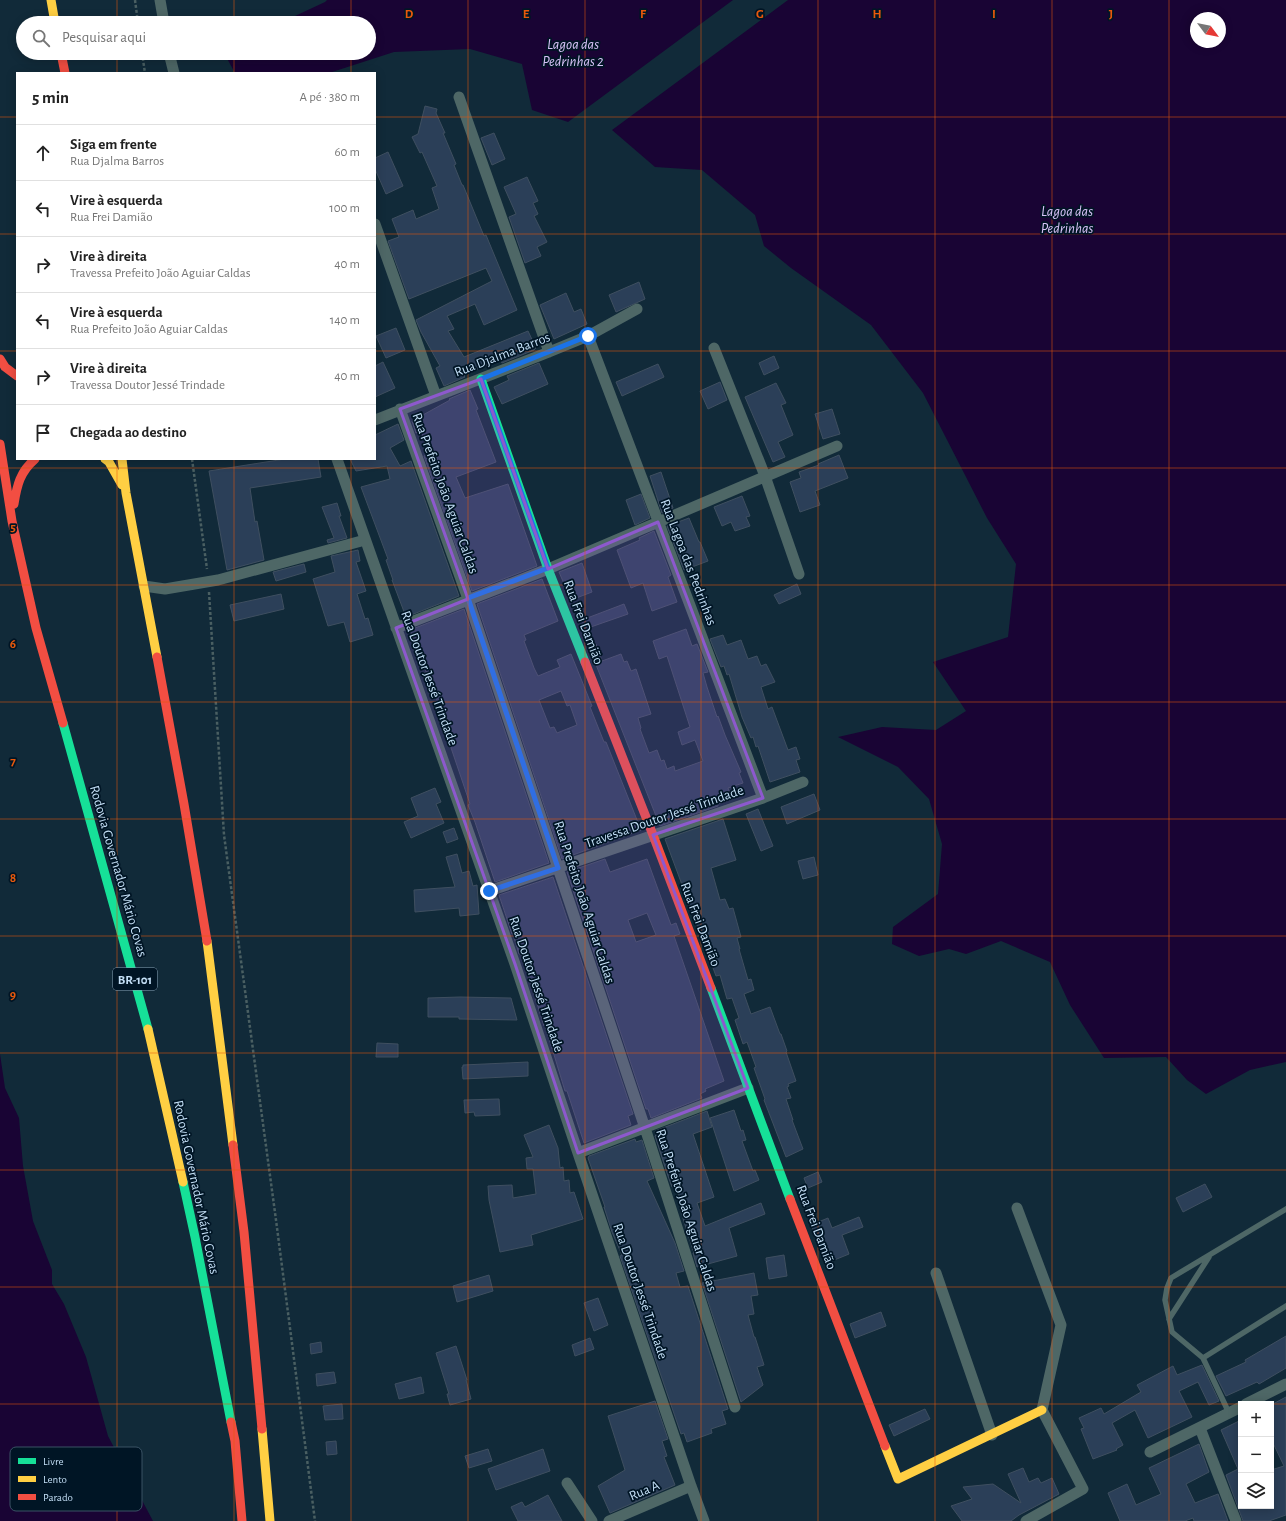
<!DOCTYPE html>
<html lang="pt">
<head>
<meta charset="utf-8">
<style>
  :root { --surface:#fff; --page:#f2f2f2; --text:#222; --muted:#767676; --line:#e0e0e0 }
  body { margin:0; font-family:"Alegreya Sans",sans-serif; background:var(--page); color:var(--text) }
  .controls { position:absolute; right:12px; bottom:12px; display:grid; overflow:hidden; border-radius:0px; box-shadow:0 2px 10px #0003 }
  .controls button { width:36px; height:36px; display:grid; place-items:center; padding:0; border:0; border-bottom:1px solid var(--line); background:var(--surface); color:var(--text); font:20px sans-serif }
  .compass { position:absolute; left:1190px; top:12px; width:36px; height:36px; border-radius:50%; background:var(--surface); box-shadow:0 2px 10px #0003; rotate:122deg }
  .stop { position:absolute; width:12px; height:12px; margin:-9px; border:3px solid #1a73e8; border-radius:50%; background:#fff }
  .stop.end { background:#1a73e8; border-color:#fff; box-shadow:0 1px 4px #0008 }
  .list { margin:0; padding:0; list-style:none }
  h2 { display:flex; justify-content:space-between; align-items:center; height:52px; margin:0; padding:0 16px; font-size:17px }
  h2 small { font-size:13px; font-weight:400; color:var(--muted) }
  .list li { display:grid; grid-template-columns:26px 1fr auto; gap:12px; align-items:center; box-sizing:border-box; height:56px; padding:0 16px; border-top:1px solid var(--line) }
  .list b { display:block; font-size:15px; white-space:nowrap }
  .list p { margin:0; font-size:13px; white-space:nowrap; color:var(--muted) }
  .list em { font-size:13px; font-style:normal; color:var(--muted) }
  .icon { flex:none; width:22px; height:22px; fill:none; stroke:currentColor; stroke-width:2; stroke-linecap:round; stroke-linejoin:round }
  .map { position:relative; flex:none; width:1286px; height:1521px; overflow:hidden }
  .search { position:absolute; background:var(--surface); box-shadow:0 2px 10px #0003; left:16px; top:16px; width:360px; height:44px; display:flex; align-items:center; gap:10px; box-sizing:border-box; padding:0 14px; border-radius:22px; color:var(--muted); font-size:15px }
  .panel { position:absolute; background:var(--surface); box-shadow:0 2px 10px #0003; left:16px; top:72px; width:360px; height:388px; border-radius:0px }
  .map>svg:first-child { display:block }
  .water { fill:#190434; fill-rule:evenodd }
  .building { fill:#2b3f58; stroke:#3f4f60; fill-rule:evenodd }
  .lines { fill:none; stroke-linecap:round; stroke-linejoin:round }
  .path { stroke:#4a5f62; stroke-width:2.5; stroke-dasharray:3 2; stroke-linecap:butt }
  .lane { stroke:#4e6766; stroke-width:5.5 }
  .street { stroke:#4e6766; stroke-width:11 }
  .fast { stroke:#16e098; stroke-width:9 }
  .slow { stroke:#ffcf43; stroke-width:9 }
  .jam { stroke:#f24e42; stroke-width:9 }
  .route { stroke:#1a73e8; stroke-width:5 }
  .marked { fill:#8d59cd; fill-opacity:0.2; stroke:#8d59cd; stroke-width:3; stroke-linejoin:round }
  .grid { fill:none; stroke:#e8590c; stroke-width:1; stroke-opacity:0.55 }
  .labels { text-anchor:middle; stroke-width:3.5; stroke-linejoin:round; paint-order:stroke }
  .shield { fill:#001525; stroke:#88a2b7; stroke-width:1 }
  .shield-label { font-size:13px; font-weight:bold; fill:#c3dff6 }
  .street-label { font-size:14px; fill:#c3dff6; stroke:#001525 }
  .water-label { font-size:15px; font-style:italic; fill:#d7c2f7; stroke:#001525 }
  .key { fill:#001525; stroke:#3a5264; stroke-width:1 }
  .key-label { font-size:11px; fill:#c3dff6 }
  .grid-label { font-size:13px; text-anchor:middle; font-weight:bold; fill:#e8590c; stroke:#001525; stroke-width:3.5; stroke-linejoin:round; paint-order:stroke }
</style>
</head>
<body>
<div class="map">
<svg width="1286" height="1521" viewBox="0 0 1286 1521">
  <rect width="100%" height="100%" fill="#112a39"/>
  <path class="water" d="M327 0H733L568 122 532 110 522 64 470 49 394 52 329 73H235L224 53H369V23H280L325 2Z
    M788 0H1286V1062L1250 1070 1206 1094 1187 1080 1166 1057 1104 1058 1070 1005 1050 962 1001 941 966 954 949 949 919 956 892 944 893 927 938 894 942 844 929 799 898 767 838 737 882 727 936 730 966 711 933 662 1008 637 1016 564 987 518 923 393 871 325 791 268 764 246 755 215 702 170 655 167 612 130ZM1196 18H1220V42H1196Z
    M0 1054 5 1088 19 1118 23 1166 33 1221 52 1270V1284L64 1304 86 1357 108 1436 153 1521H0Z"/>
  <path class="building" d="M425 106 437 109 436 113 445 133H443L456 164 454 165 462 185H463L484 236 486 235 517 310 484 325 475 304 447 316 454 329 448 331 464 357 528 331 536 348 534 350 502 363 500 359 466 374 464 376 465 377 444 386 436 368 440 366 421 332 416 320 492 281 486 268 409 299 388 241 399 237 392 219 413 210 416 219 439 209 432 188 437 186 422 152 420 153 412 137 418 134Z
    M494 133 505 159 492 165 481 138Z
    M388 152 403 186 386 194 375 169V158Z
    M527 177 538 201 533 203 538 214 534 216 547 242 537 247 541 256 525 263 509 217 516 214 504 187Z
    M639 282 645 299 616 312 609 295Z
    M566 293 574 312 581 309 587 324 554 339 540 305Z
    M396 328 405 350 386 358 376 336Z
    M774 356 779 368 764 375 759 363Z
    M383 362 395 388 375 397V366Z
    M539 363 548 384 502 404 494 387 509 380 507 376Z
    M658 364 664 377 622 396 616 382Z
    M720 382 727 400 708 409 700 391Z
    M776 383 786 403 781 405 793 435 778 442 785 457 773 462 745 397Z
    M470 390 478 409 476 410 496 462 456 477 465 498 508 484 537 566 472 591 424 456 429 454 421 431 416 433 412 421 450 400 449 399Z
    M832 409 840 434 823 439 815 414Z
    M398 424 404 440 390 448 400 466 411 461 459 596 406 617 392 580H393L386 560 388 559 361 487 390 479 387 466 356 471 350 459H375V435Z
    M839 455 848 478 815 491 820 505 800 512 790 482 801 478 799 472 819 465 818 464Z
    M285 459H318L321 477 250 488 255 522 257 521 264 560 227 570 209 471Z
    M661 472 673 508 662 513 650 476Z
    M641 494 650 518 635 525 626 500Z
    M742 496 750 516 746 517 750 526 735 531 731 522 722 526 714 507Z
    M337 503 341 516H339L347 538 328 543 327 540 334 538 322 507Z
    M689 518 699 542H700L708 561 684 570 667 526Z
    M654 531 671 575 668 577 677 602 652 611 643 583 631 588 617 550 640 540 639 538Z
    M358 550 360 561 356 562 366 591 357 594 365 619 368 618 373 635 350 642 344 622 328 626 313 579 335 572 331 556Z
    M582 563 592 592 571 600 559 572Z
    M304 564 306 572 276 581 273 572Z
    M542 579 558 621 524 635 526 640 524 641 534 668 538 676 560 667 557 660 571 654 592 706 590 707 604 742H606L641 830 562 859 477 604ZM561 691 567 706 570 705 577 725 557 733 554 727 550 728 539 700Z
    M797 584 801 594 779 604 774 595Z
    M281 594 284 609 234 621 230 605Z
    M624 604 628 614 585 629 582 620Z
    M464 609 549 863 495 882 475 822 468 805 470 804 467 795 444 727 439 709 440 708 410 630Z
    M686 629 692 646 697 644 708 672 703 673 707 687 717 717 718 716 725 735 741 772 739 773 743 783 728 788 732 799 718 804V806L660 826 589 647 596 644 602 661 621 654 624 662 627 661 631 671 636 669 651 714 638 718 641 728 640 729 649 753 657 750 661 761 664 760 667 769 674 766 675 771 703 761 695 740 682 745 678 732 690 727 667 656 659 659 653 641Z
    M723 635 727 645 741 640 748 659 757 656 761 666 766 664 775 682 761 687 768 709 772 707 788 750 796 747 800 759 796 760 800 772 770 782 758 746 756 747 753 737 751 738 742 717 729 674 727 675 724 666 721 667 710 639Z
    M435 788 441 802 436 804 444 823 411 838 404 822 418 816 411 798Z
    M814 794 820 810 787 824 781 807Z
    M758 809 773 846 761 851 746 814Z
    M723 819 736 860 711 868 720 900 725 899 729 909 733 908 741 937 737 938 740 949H739L748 980 751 979 754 990 744 994 751 1014 770 1007 780 1034H781L787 1051 786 1052 796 1081 788 1084 789 1086 787 1087 791 1098 786 1099 793 1120H792L803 1149 786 1157 764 1100 765 1099 754 1068 756 1067 747 1042 743 1044 735 1020 739 1018 732 998 727 999 720 975 716 976 665 839Z
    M454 828 458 839 447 843 443 832Z
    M457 854 462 873 469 871 473 886 477 885 479 914 460 916 459 908 415 912 414 890 455 887 446 857Z
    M814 857 818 875 803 879 798 861Z
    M605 859 610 872 647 859 671 925 676 923 680 934 674 936 724 1081 705 1089 706 1091 700 1094 702 1098 651 1118 648 1109H646L567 872ZM647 913 656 935 636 942 628 920Z
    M553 877 633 1114 628 1116 631 1125 584 1143 567 1091H565L545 1025 544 1026 528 974 521 954H519L513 934H512L499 895Z
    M460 997 511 998 517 1020 459 1019V1017H428V998Z
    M377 1043 398 1044V1057H376Z
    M528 1062V1076L463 1079 462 1067H463V1065Z
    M499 1099 500 1115 475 1116 474 1112 465 1113 464 1100Z
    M734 1110 741 1131 743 1130 746 1140 742 1141 753 1171 755 1170 759 1180 734 1191 710 1118Z
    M707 1111 712 1127 693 1134 714 1197 697 1203 705 1226 761 1203 765 1214 729 1228 737 1256 697 1267 693 1253H694L680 1209 683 1208 676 1186 672 1187 667 1173 655 1136 656 1135 655 1131Z
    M549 1125 558 1148 560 1168 563 1167 564 1181 569 1180 570 1193 574 1192 583 1219 531 1235 533 1245 500 1252 489 1200 488 1186 512 1185 513 1198 536 1194 533 1169H527L526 1158 533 1157 524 1135Z
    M635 1139 636 1142 642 1140 654 1178 647 1181 675 1243 684 1271 676 1273 680 1287 688 1286 728 1409 722 1411 726 1424 711 1429 712 1433 687 1442 684 1433 681 1434 620 1256 622 1255 612 1232 604 1207H605L588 1158 589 1156Z
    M818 1172 822 1182 808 1188 804 1178Z
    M1205 1184 1212 1197 1183 1212 1176 1198Z
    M859 1217 863 1227 842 1235 849 1254 827 1263 811 1225 828 1218 832 1228Z
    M784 1255 787 1276 769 1279 766 1258Z
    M754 1273 758 1295 751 1296 754 1314 748 1315 754 1337H755L764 1365 757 1367 763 1385 741 1402 702 1283Z
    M489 1275 493 1291 457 1302 453 1286Z
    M598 1298 608 1325 594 1331 584 1303Z
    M881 1312 886 1326 855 1338 850 1324Z
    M1286 1336V1368L1259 1384 1257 1382 1226 1396 1216 1376 1246 1362 1245 1360Z
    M590 1338 594 1349 575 1356 572 1345Z
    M321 1342 322 1352 311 1354 310 1344Z
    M456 1346 467 1380H466L471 1399 450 1405 447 1394H449L436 1353Z
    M1202 1365 1219 1401 1209 1405 1198 1382 1179 1391 1192 1417 1148 1438 1135 1410 1112 1423 1123 1445 1116 1449 1117 1450 1093 1459 1081 1429 1084 1428 1079 1418 1101 1408 1104 1414 1141 1392 1137 1385 1173 1366 1177 1375Z
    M334 1372 336 1383 317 1386 316 1374Z
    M421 1377 424 1393 399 1399 395 1384Z
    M1286 1397V1515L1269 1521H1243L1226 1475 1238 1469 1221 1430 1241 1420V1506H1271V1470L1284 1466 1274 1445 1271 1447V1405Z
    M655 1401 668 1439 662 1441 667 1456 664 1457 675 1485 610 1513 598 1486 625 1470 608 1416Z
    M342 1404 343 1419 325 1420 323 1406Z
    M925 1409 930 1419 894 1436 889 1425Z
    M336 1441 337 1454 327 1455 326 1442Z
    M1199 1444 1209 1472 1186 1484 1195 1503 1218 1494 1228 1521H1194L1193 1518 1185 1521H1120L1108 1493 1127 1484 1136 1505 1161 1494 1149 1468Z
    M488 1449 492 1461 469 1468 465 1456Z
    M543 1449 550 1471 496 1490 488 1469Z
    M1023 1468 1029 1482 1038 1478 1041 1483 1052 1478 1059 1494 1019 1515 1011 1521H962L951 1506 972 1499 963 1487 993 1484 1021 1503 1008 1474Z
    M548 1495 562 1521H518L511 1507 522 1502 525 1507Z"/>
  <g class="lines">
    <path class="path" d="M135 0 138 23
      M142 53 145 73
      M192 459 207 569
      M209 592 224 835 276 1220 315 1521"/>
    <path class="lane" d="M1169 1319 1209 1257
      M1203 1358 1286 1306
      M1229 1413 1203 1358 1172 1332 1165 1300 1167 1288 1171 1278 1286 1209"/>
    <path class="street" d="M160 0 164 23
      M169 53 174 73
      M459 97 549 352
      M375 224 436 396
      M588 336 763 798
      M714 348 765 476 799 574
      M400 409 468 599 645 1128 735 1407
      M375 420 549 352 588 336 637 309
      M337 459 515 964 578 1153 691 1486 704 1521
      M144 586 165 589 218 580 365 540
      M396 628 548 569 837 446
      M489 891 763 798 803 782
      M578 1153 748 1088
      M1017 1208 1061 1325 1042 1410 1083 1489 1026 1521
      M936 1273 992 1435
      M1246 1404 1286 1384
      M1200 1428 1236 1521
      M1150 1452 1241 1407
      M567 1483 592 1521
      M609 1521 691 1486"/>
    <path class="fast" d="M481 379 548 569 585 662
      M63 723 148 1029
      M711 988 790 1199
      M183 1182 195 1237 231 1422"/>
    <path class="slow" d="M51 0 55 23
      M105 459 109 462 122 485
      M122 459 126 493 157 657
      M207 941 233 1145
      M148 1029 183 1182
      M262 1429 270 1521
      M885 1446 898 1479 1042 1410"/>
    <path class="jam" d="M61 53 65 73
      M0 359 5 367 17 376
      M0 444 12 521 36 628 63 723
      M14 504C17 485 20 472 35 459
      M157 657 184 804 207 941
      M585 662 653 835 711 988
      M233 1145 244 1232 262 1429
      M790 1199 885 1446
      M231 1422 235 1441 242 1521"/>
  </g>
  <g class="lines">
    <path class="route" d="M489 891 558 868 468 598 548 568 481 379 588 336"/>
  </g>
  <path class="marked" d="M481 379 548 569 658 522 763 798 653 835 748 1088 578 1153 515 964 396 628 468 599 400 409Z"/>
  <path class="grid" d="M117 0V23M234 0V23M351 0V23M468 0V1521M585 0V1521M701 0V1521M818 0V1521M935 0V1521M1052 0V1521M1169 0V1521M117 53V73M234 53V73M351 53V73M0 117H17M375 117H1286M0 234H17M375 234H1286M0 351H17M375 351H1286M117 459V1521M234 459V1521M351 459V1521M0 468H1286M0 585H1286M0 702H1286M0 819H1286M0 936H1286M0 1053H1286M0 1170H1286M0 1287H1286M0 1404H1241M1241 1404H1271M1271 1404H1286"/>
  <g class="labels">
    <rect class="shield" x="113" y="968" width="44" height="22" rx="3"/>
    <g class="shield-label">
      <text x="135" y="984">BR-101</text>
    </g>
    <g class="street-label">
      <text transform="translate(502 354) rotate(-21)" y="5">Rua Djalma Barros</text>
      <text transform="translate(446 493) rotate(70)" y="5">Rua Prefeito João Aguiar Caldas</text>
      <text transform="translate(689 562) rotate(69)" y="5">Rua Lagoa das Pedrinhas</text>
      <text transform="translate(584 622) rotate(69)" y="5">Rua Frei Damião</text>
      <text transform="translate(430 678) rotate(70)" y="5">Rua Doutor Jessé Trindade</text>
      <text transform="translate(664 816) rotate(-19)" y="5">Travessa Doutor Jessé Trindade</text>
      <text transform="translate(119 871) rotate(74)" y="5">Rodovia Governador Mário Covas</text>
      <text transform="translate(585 902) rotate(72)" y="5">Rua Prefeito João Aguiar Caldas</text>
      <text transform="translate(701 924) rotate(69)" y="5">Rua Frei Damião</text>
      <text transform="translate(537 984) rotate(71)" y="5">Rua Doutor Jessé Trindade</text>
      <text transform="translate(197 1187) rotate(78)" y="5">Rodovia Governador Mário Covas</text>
      <text transform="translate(687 1210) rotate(72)" y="5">Rua Prefeito João Aguiar Caldas</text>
      <text transform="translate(817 1227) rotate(69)" y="5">Rua Frei Damião</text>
      <text transform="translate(641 1291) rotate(71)" y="5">Rua Doutor Jessé Trindade</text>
      <text transform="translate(644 1490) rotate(-23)" y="5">Rua A</text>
    </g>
    <g class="water-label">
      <text x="573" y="49">Lagoa das<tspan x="573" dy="17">Pedrinhas 2</tspan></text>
      <text x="1067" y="216">Lagoa das<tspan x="1067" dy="17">Pedrinhas</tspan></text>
    </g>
  </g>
  <rect x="10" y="1447" width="132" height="64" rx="6" class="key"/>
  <rect x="18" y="1458" width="18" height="6" fill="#16e098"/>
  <rect x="18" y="1476" width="18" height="6" fill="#ffcf43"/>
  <rect x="18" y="1494" width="18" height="6" fill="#f24e42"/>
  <g class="key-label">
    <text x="43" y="1465">Livre</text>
    <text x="43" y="1483">Lento</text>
    <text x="43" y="1501">Parado</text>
  </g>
  <g class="grid-label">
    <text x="409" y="18">D</text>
    <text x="526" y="18">E</text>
    <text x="643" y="18">F</text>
    <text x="760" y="18">G</text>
    <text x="877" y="18">H</text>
    <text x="994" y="18">I</text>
    <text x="1111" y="18">J</text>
    <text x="13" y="531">5</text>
    <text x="13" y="648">6</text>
    <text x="13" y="765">7</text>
    <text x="13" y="882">8</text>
    <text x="13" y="999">9</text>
  </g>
</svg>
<div class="controls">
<button>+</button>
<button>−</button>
<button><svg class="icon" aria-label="layers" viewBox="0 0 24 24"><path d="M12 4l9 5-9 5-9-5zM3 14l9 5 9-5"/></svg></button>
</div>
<svg class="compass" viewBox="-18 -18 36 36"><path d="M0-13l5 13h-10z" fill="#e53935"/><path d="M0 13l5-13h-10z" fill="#767676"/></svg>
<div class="stop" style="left:588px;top:336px"></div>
<div class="stop end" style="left:489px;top:891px"></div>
<div class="search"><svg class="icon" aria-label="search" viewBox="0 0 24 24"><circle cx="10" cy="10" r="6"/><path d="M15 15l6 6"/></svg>Pesquisar aqui</div>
<section class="panel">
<h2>5 min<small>A pé · 380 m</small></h2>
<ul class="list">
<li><svg class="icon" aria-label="ahead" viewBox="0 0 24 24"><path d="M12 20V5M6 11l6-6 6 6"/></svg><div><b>Siga em frente</b><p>Rua Djalma Barros</p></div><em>60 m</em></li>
<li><svg class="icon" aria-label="left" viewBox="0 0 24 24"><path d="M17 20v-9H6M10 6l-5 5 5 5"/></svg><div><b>Vire à esquerda</b><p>Rua Frei Damião</p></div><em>100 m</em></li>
<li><svg class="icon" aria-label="right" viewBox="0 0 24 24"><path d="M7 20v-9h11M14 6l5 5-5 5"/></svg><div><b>Vire à direita</b><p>Travessa Prefeito João Aguiar Caldas</p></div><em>40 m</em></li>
<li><svg class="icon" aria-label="left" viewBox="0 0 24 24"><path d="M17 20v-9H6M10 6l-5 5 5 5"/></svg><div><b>Vire à esquerda</b><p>Rua Prefeito João Aguiar Caldas</p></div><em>140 m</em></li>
<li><svg class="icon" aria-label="right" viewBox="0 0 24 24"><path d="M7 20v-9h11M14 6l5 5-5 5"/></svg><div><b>Vire à direita</b><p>Travessa Doutor Jessé Trindade</p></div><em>40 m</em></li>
<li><svg class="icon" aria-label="arrive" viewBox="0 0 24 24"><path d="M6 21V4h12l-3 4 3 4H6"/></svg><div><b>Chegada ao destino</b></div></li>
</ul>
</section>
</div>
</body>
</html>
